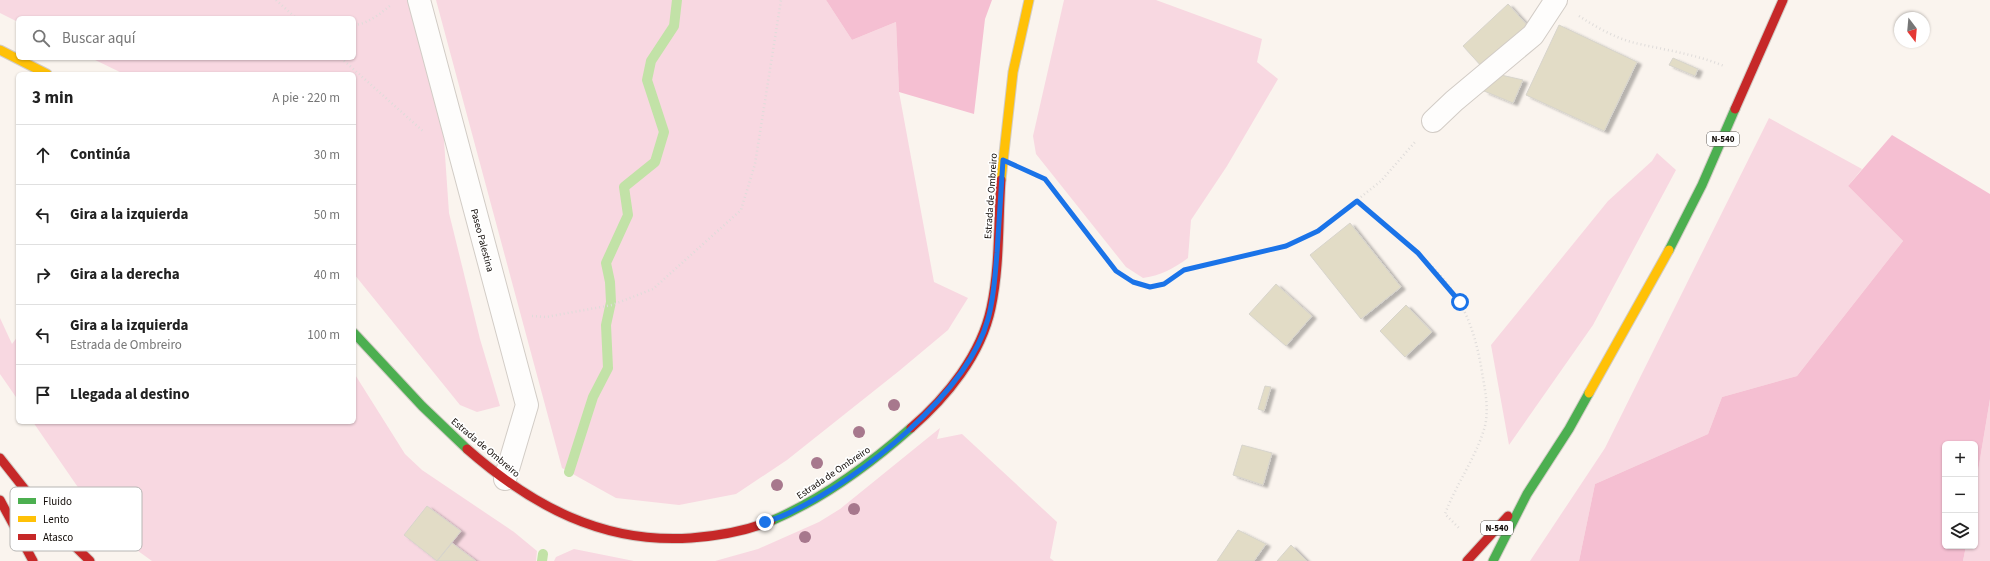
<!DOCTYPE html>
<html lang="es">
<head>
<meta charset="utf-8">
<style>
  :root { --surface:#fff; --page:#f2f2f2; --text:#222; --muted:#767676; --line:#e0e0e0 }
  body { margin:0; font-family:"Source Sans 3",sans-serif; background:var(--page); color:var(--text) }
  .controls { position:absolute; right:12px; bottom:12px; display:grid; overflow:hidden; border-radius:6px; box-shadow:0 1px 3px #0004 }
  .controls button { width:36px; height:36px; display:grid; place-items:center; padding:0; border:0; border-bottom:1px solid var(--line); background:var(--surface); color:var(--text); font:20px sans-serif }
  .compass { position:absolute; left:1894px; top:12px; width:36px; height:36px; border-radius:50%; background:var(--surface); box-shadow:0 1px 3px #0004; rotate:164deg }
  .stop { position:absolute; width:12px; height:12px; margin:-9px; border:3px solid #1a73e8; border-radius:50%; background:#fff }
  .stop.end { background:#1a73e8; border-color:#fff; box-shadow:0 1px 4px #0008 }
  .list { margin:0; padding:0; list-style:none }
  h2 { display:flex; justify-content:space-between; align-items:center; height:52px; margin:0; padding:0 16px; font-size:17px }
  h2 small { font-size:13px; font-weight:400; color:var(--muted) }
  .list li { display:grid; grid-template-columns:26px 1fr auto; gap:12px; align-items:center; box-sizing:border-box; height:60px; padding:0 16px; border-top:1px solid var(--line) }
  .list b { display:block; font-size:15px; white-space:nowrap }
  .list p { margin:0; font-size:13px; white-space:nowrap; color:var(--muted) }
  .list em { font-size:13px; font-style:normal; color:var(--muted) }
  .icon { flex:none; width:22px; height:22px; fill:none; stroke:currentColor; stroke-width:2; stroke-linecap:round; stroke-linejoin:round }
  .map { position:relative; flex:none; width:1990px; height:561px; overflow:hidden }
  .search { position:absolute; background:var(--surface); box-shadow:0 1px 3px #0004; left:16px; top:16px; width:340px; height:44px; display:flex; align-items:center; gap:10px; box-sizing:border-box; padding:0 14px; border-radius:6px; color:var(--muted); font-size:15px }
  .panel { position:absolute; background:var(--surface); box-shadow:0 1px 3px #0004; left:16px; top:72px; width:340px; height:352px; border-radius:6px }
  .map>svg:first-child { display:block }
  .green { fill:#f8d8e1 }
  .forest { fill:#f5bfd2 }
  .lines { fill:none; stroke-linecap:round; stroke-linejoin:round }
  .stream { stroke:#c2e2a7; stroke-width:10 }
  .building { fill:#e2dcc6; stroke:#d7d4cc; filter:url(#shadow) }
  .street-casing { stroke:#d2ccc6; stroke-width:24 }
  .fast-casing { stroke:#d2ccc6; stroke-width:11 }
  .slow-casing { stroke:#d2ccc6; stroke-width:11 }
  .jam-casing { stroke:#d2ccc6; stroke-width:11 }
  .path { stroke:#dfdcda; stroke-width:2.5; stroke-dasharray:1 3; stroke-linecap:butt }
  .street { stroke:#fefdfc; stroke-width:22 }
  .fast { stroke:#4caf50; stroke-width:9 }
  .slow { stroke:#ffc107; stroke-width:9 }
  .jam { stroke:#c62828; stroke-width:9 }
  .tree { fill:#a7788d }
  .route { stroke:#1a73e8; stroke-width:5 }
  .labels { text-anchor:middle; stroke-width:3.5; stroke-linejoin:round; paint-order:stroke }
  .shield { fill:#fff; stroke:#585451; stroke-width:1 }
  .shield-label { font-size:9px; font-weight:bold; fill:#100a06 }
  .street-label { font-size:10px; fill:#100a06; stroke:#fff }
  .key { fill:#fff; stroke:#b7b6b4; stroke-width:1 }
  .key-label { font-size:11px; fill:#100a06 }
</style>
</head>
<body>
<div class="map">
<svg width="1990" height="561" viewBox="0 0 1990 561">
  <defs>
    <filter id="shadow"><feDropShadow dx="4.5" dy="2.5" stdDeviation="1" flood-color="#0004"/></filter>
  </defs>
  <rect width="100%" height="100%" fill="#faf4ee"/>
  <path class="green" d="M0 0H409L443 126 449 213 480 339 500 406 477 412 460 405 354 274V74H124L91 58H354V18H18V22L0 13Z
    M436 0H826L852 40 896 22 899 92 934 282 968 298 948 330 899 371 787 460 736 494 679 505 616 498 562 468Z
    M1064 0H1156L1262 39 1257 62 1278 79 1227 166 1191 220 1188 258C1173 269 1162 275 1143 278L1126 267 1036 154 1033 136Z
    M1769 118 1862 169 1848 186 1903 241 1797 376 1722 397 1708 434 1595 484 1579 561H1530L1605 448Z
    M1657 153 1676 170 1593 325 1509 445 1491 345 1608 201 1652 161Z
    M0 318 12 344 18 336V400L0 374Z
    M354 373 405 454 422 470 514 532 537 551 536 561H152L106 528 33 422H354Z
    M1990 399V561H1963L1966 546H1975V489Z
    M940 428 937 439 962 434 1057 522 1050 558 1054 561H715L758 549 819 522 840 509Z
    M574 549 634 561H554L556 557Z"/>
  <path class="forest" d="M826 0H992L985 19 974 114 899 92 896 22 852 40Z
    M1892 135 1990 194V399L1975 489V444H1945V546H1966L1963 561H1579L1595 484 1708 434 1722 397 1797 376 1903 241 1848 186Z"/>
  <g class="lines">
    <path class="stream" d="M569 472 593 397 608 368 606 325 611 302 610 282 606 263 628 215 624 187 655 162 664 132 647 80 651 61 674 26 677 0
      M542 561 543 554"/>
  </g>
  <path class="building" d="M1508 4 1528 26 1483 68 1463 46Z
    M1559 25 1637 62 1604 131 1526 95Z
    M1673 58 1698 69 1695 76 1669 65Z
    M1501 75 1523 80 1513 103 1484 91Z
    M1350 223 1401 287 1361 319 1310 255Z
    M1276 284 1312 316 1286 346 1249 314Z
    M1406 305 1432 332 1405 357 1380 331Z
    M1265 386 1271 387 1264 411 1258 409Z
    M1242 445 1272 453 1263 485 1233 475Z
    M427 506 461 531 437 561 404 535Z
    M1238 530 1266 544 1254 561H1217Z
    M452 543 476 561H437Z
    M1291 545 1307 561H1277Z"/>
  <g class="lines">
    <g class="street-casing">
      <path id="street" d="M419 0 527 405 505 479
        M1433 121 1454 101 1533 35 1556 0"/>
    </g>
    <g class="fast-casing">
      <path id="fast" d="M1669 250 1702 185 1735 109
        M354 333 422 406 467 449
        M771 521C823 499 869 465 911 428
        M1493 561 1527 494 1569 429 1589 393"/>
    </g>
    <g class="slow-casing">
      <path id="slow" d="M0 50 47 74
        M1001 180 1013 72 1029 0
        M1589 393 1669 250"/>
    </g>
    <g class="jam-casing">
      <path id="jam" d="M1735 109 1783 0
        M911 428C947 397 981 355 991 308 1000 266 998 223 1001 180
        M467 449C532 506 603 544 691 538 718 536 746 531 771 521
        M0 458 53 525 90 561
        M0 500 33 561
        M1467 561 1508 516"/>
    </g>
    <path class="path" d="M276 0 296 18
      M1579 16C1596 27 1615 38 1635 43 1665 50 1695 54 1724 66
      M354 25C368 24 381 13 391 5
      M341 58 424 132
      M1030 172 1045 179 1116 271 1133 282 1150 287 1164 284 1184 271 1287 246 1318 231 1381 181 1415 142
      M1357 201C1390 230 1439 264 1460 303 1472 324 1478 348 1482 372 1485 390 1489 408 1485 426 1477 456 1456 484 1445 514L1459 528
      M532 316 546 317 612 305 653 289 741 210 755 164 781 0"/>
    <use href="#street" class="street"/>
    <use href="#fast" class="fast"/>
    <use href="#slow" class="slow"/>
    <use href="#jam" class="jam"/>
  </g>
  <g class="tree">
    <circle cx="894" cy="405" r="6"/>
    <circle cx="859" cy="432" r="6"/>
    <circle cx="817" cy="463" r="6"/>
    <circle cx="777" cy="485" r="6"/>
    <circle cx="854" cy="509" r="6"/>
    <circle cx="805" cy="537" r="6"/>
  </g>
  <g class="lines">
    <path class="route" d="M765 522C775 519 784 516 793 511 860 479 968 393 988 319 994 298 995 276 997 253 999 222 1001 191 1003 160L1045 179 1116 271 1133 282 1150 287 1164 284 1184 270 1286 246 1318 231 1357 201 1418 253 1460 302"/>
  </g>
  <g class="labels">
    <g class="shield">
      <rect x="1707" y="132" width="32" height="14" rx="3"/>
      <rect x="1481" y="521" width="32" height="14" rx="3"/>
    </g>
    <g class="shield-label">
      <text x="1723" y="142">N-540</text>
      <text x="1497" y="531">N-540</text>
    </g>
    <g class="street-label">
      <text transform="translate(990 196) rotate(-86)" y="4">Estrada de Ombreiro</text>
      <text transform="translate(483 240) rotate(75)" y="4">Paseo Palestina</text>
      <text transform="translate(486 447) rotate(40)" y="4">Estrada de Ombreiro</text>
      <text transform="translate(833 472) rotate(-34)" y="4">Estrada de Ombreiro</text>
    </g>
  </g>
  <rect x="10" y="487" width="132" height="64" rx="6" class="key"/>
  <rect x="18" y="498" width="18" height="6" fill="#4caf50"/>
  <rect x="18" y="516" width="18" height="6" fill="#ffc107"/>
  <rect x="18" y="534" width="18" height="6" fill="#c62828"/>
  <g class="key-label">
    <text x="43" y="505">Fluido</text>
    <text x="43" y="523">Lento</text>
    <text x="43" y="541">Atasco</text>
  </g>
</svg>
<div class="controls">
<button>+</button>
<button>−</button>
<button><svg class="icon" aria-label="layers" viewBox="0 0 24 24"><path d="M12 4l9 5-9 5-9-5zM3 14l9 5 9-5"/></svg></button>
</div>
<svg class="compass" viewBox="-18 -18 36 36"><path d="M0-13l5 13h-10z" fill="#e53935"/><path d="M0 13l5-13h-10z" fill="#767676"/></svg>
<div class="stop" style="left:1460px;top:302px"></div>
<div class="stop end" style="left:765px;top:522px"></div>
<div class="search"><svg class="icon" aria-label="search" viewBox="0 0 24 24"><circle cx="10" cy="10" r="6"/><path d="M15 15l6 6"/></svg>Buscar aquí</div>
<section class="panel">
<h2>3 min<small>A pie · 220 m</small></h2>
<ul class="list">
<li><svg class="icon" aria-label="ahead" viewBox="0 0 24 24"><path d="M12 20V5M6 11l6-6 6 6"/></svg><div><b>Continúa</b></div><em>30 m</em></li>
<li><svg class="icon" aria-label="left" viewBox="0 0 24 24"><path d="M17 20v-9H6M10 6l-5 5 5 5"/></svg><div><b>Gira a la izquierda</b></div><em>50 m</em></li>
<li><svg class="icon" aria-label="right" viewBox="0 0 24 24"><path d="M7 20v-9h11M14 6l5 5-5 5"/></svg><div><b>Gira a la derecha</b></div><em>40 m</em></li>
<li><svg class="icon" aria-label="left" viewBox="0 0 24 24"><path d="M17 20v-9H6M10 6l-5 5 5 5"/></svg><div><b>Gira a la izquierda</b><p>Estrada de Ombreiro</p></div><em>100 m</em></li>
<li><svg class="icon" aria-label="arrive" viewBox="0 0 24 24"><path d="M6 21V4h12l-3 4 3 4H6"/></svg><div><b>Llegada al destino</b></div></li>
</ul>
</section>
</div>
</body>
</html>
